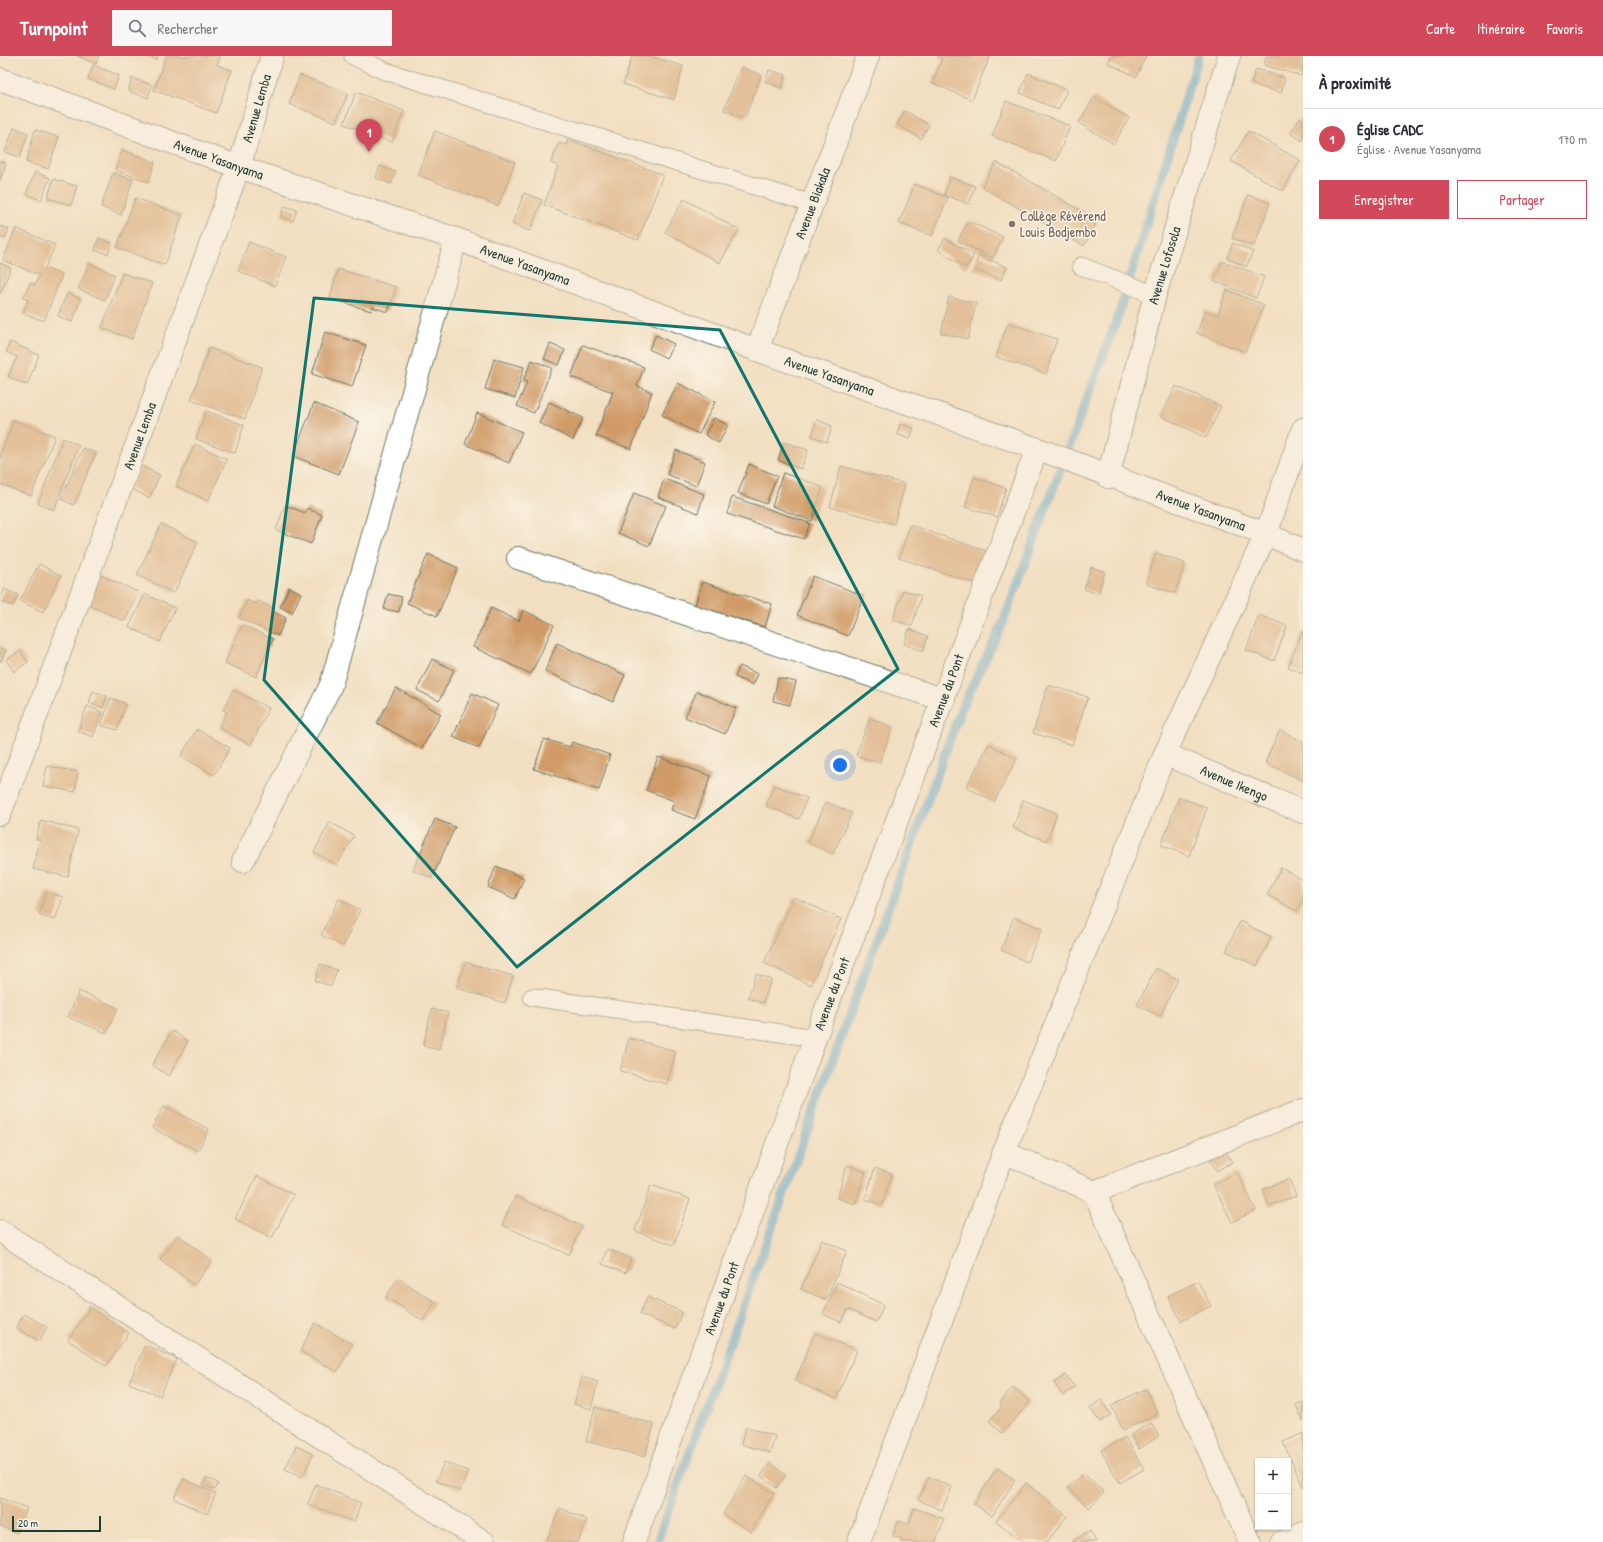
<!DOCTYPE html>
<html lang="fr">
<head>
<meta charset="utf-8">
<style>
  :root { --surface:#fff; --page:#f7f7f7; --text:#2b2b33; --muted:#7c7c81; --line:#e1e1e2; --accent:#d1495b }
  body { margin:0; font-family:"Patrick Hand",sans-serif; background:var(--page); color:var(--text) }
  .controls { position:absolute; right:12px; bottom:12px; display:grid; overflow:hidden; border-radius:0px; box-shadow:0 1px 3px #0004 }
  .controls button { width:36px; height:36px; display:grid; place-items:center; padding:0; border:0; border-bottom:1px solid var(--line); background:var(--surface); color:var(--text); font:20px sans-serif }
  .scale { position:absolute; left:12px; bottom:10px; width:89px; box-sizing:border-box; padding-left:4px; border:2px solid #1f3d34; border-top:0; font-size:11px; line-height:14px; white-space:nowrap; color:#1f3d34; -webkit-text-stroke:3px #fbf7ec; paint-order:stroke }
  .you { position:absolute; left:840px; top:709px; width:14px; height:14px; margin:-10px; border:3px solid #fff; border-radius:50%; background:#1a73e8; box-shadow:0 0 0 6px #1a73e833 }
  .badge { display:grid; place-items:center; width:26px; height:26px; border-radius:50%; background:var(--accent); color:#fff; font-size:13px; font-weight:700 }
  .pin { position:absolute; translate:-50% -33px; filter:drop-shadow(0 1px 2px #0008) }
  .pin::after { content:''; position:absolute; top:21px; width:14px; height:12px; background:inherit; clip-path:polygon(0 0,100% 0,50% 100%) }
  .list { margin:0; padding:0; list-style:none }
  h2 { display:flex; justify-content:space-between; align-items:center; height:52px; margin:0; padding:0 16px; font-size:17px }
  h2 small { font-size:13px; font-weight:400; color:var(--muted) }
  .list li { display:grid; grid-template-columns:26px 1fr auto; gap:12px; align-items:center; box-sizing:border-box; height:60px; padding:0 16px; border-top:1px solid var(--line) }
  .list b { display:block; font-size:15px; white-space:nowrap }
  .list p { margin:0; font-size:13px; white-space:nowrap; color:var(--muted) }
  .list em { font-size:13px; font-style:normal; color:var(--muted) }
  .actions { display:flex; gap:8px; padding:12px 16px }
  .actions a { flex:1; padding:9px 0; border:1px solid var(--accent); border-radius:0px; text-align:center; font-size:14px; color:var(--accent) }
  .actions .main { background:var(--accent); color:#fff }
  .icon { flex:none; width:22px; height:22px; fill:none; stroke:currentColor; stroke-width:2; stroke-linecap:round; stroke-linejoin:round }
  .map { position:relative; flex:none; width:1303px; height:1486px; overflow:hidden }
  header { display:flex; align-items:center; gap:24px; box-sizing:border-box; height:56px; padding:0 20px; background:var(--accent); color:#fff }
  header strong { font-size:19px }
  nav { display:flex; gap:22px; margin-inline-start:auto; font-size:14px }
  .search { width:280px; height:36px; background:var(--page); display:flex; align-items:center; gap:10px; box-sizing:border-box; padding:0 14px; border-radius:0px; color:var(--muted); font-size:15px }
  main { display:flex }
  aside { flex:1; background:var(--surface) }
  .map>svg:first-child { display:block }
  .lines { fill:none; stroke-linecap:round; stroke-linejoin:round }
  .stream { stroke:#57a5d0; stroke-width:9 }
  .building { fill:#d09b68 }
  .lane-casing { stroke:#697665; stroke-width:19 }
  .street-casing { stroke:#697665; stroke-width:24 }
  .secondary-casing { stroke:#697665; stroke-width:24 }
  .lane { stroke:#fff; stroke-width:17 }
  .street { stroke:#fff; stroke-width:22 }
  .secondary { stroke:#fff; stroke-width:22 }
  .marked { fill:none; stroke:#0f766e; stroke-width:3; stroke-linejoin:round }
  .education-dot { fill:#8d6e63; stroke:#fbf7ec; stroke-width:1.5 }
  .labels { text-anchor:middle; stroke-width:3; stroke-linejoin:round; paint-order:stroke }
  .street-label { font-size:14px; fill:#1f3d34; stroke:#fbf7ec }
  .education-label { font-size:14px; fill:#785e54; stroke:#fbf7ec; text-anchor:start }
</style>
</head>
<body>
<header>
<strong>Turnpoint</strong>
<div class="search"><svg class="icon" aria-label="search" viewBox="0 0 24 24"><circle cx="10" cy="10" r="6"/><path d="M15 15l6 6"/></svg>Rechercher</div>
<nav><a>Carte</a><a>Itinéraire</a><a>Favoris</a></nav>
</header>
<main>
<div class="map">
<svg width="1303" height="1486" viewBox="0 0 1303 1486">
  <rect width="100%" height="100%" fill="#fbf7ec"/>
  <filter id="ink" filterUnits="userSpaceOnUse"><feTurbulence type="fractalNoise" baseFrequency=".025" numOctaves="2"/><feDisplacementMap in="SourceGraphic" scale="8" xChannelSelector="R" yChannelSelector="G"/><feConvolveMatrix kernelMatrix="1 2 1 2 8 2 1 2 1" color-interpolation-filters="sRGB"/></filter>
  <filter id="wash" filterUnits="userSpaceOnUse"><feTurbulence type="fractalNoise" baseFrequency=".012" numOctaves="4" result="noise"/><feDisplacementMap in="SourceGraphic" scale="16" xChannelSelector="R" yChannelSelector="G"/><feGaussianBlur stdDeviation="0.9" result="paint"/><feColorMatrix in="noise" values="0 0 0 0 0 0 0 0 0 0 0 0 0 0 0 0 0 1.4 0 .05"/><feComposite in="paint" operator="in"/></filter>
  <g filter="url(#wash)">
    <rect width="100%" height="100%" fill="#f2dfc1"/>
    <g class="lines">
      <path class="stream" d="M657 1486 961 653 1002 569 1117 263 1199 0"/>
    </g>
    <g id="blocks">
      <path class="building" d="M77 0H99L96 8Z
        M146 0H158L157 4Z
        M166 0H220L217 9 232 14 216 57 154 34Z
        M632 0H649L683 10 674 44 623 28Z
        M937 0H990L972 44 932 27 942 3Z
        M1112 0H1146L1136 21 1108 7Z
        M1266 0H1303L1302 20 1264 9Z
        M93 9 119 19 114 33 88 23Z
        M741 11 761 19 745 62 724 54Z
        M1256 13 1285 22 1281 37 1251 28Z
        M769 14 786 19 782 32 765 26Z
        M1028 17 1067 34 1058 54 1020 37Z
        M300 19 348 37 336 66 289 48Z
        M132 22 152 29 148 42 128 35Z
        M356 36 404 55 392 86 344 68Z
        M1094 41 1129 62 1114 88 1079 67Z
        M1006 45 1070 70 1056 105 992 80Z
        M905 55 929 69 921 83 897 68Z
        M1300 62 1303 64V85L1290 77Z
        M14 71 28 77 20 101 5 96Z
        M35 74 59 81 48 113 26 106Z
        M435 75 515 106 498 150 418 119Z
        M1248 75 1300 104 1283 135 1231 105Z
        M568 83 663 119 638 184 544 149 558 110 551 107 559 87 566 89Z
        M122 94 155 106 149 126 115 114Z
        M0 105 6 107 0 125Z
        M996 106 1098 164 1084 190 982 131Z
        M380 110 396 116 391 128 376 122Z
        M35 116 50 122 41 144 26 138Z
        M113 117 133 124 121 159 101 151Z
        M950 121 975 130 969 148 944 139Z
        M53 123 77 130 71 149 48 142Z
        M915 128 948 142 932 180 899 167Z
        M524 137 542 144 530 175 512 168Z
        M1248 139 1270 147 1254 190 1232 182Z
        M135 142 182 159 165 209 117 192Z
        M684 143 739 174 720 207 665 176Z
        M284 150 297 154 293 165 281 161Z
        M968 165 1003 181 993 202 958 185Z
        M0 170 9 173 5 183 0 181Z
        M16 172 55 189 45 212 62 219 44 265 23 257 28 244 23 242 30 227 35 229 39 219 3 204Z
        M99 182 112 187 108 198 95 194Z
        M945 182 974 199 966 212 938 194Z
        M249 186 286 201 275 230 238 215Z
        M1233 187 1253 196 1246 211 1227 202Z
        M979 199 1007 211 1001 224 973 213Z
        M1222 205 1264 221 1256 242 1214 225Z
        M0 207 11 212 0 238Z
        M89 207 115 219 105 244 78 233Z
        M338 213 396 231 388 256 372 251 371 255 330 242Z
        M122 217 152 227 132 283 102 272Z
        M1227 234 1264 249 1245 296 1197 277 1205 254 1218 259Z
        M67 237 81 243 72 266 58 260Z
        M949 241 976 247 968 283 941 277Z
        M1008 267 1057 283 1046 318 996 301Z
        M325 276 366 289 352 331 312 318Z
        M656 279 674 288 666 302 649 293Z
        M10 286 39 299 27 329 8 321 17 301 6 296Z
        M550 288 565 294 559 309 544 303Z
        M583 289 644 311 637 330 652 336 631 393 596 380 613 336 571 321Z
        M209 292 262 311 245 363 191 344Z
        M494 303 524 311 515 342 485 333Z
        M532 304 552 312 534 357 517 350 527 326 523 325Z
        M678 327 715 346 699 378 662 359Z
        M1176 330 1221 350 1206 382 1161 360Z
        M549 346 583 362 573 384 539 367Z
        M314 347 359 366 339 418 293 400Z
        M206 355 244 369 235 397 196 383Z
        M477 357 522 376 509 407 465 388Z
        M714 362 728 369 719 387 705 379Z
        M14 364 55 380 31 440 0 428V400Z
        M817 364 832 370 827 386 812 380Z
        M900 368 914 372 910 383 897 378Z
        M63 382 79 389 54 454 38 447Z
        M784 386 808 394 801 413 778 404Z
        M195 388 227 403 208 445 176 430Z
        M83 392 96 397 74 449 61 443Z
        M676 394 705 406 696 430 667 418Z
        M749 408 777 420 766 448 738 437Z
        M141 410 160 419 149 442 130 432Z
        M841 410 905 428 894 468 830 451Z
        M783 417 823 431 812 465 772 450Z
        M974 421 1006 432 997 461 965 451Z
        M664 423 704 438 698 457 658 441Z
        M634 437 666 450 649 490 618 477Z
        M732 441 810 467 804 483 727 458Z
        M285 449 305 457 307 452 322 459 311 488 276 474Z
        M161 468 198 486 174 537 137 519Z
        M910 469 989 496 978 528 899 502Z
        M1156 497 1185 507 1175 537 1146 528Z
        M428 498 458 512 437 560 407 547Z
        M39 508 61 520 43 556 20 545Z
        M1091 511 1105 516 1098 538 1084 533Z
        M96 517 138 536 124 565 82 546Z
        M813 520 864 540 848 580 797 559Z
        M702 526 772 548 765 571 695 549Z
        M289 531 301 537 292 557 280 551Z
        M4 533 18 539 13 550 0 545Z
        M903 534 921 540 912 570 893 564Z
        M145 538 175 552 160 586 129 571Z
        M388 538 402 541 399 556 384 553Z
        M247 544 256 548 258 545 274 552 272 555 286 562 278 580 239 562Z
        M491 552 519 565 523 554 554 569 531 618 473 591Z
        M1259 559 1287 570 1274 605 1246 594Z
        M242 569 273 583 256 621 225 607Z
        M909 573 928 580 923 595 904 588Z
        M1303 574V617L1288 611Z
        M557 587 625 619 613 646 545 615Z
        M0 591 6 594 1 606 0 605Z
        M20 595 28 606 14 616 6 604Z
        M432 603 454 614 439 645 417 634Z
        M740 610 758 618 753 629 735 621Z
        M778 622 796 626 790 649 773 645Z
        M1048 629 1088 641 1072 689 1033 677Z
        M396 632 441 658 422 692 377 667Z
        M233 634 269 652 251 689 219 672 227 656 223 654Z
        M93 635 107 640 103 652 89 647Z
        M697 635 736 652 725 678 685 661Z
        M472 637 498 649 479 692 453 681Z
        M111 642 126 648 117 674 101 669Z
        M87 650 102 656 93 681 78 675Z
        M870 662 893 671 879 707 856 699Z
        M197 673 230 692 214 719 181 700Z
        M1280 674 1303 686V725L1265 706Z
        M544 683 570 691 572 686 610 699 599 734 534 713Z
        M989 688 1017 703 994 746 966 731Z
        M658 701 711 720 695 763 671 754 674 745 646 734Z
        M47 710 78 716 75 736 43 730Z
        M774 729 807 742 799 763 766 750Z
        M1179 741 1207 752 1189 800 1161 789Z
        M1023 744 1057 757 1047 785 1013 772Z
        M826 746 852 757 833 798 808 787Z
        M435 763 455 771 432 822 413 814Z
        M41 764 78 774 68 821 33 813 40 784 36 783Z
        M330 766 354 780 337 809 314 796Z
        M496 810 524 822 515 843 488 831Z
        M1281 812 1303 824V844L1297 855 1267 839Z
        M46 836 63 841 55 864 39 859Z
        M794 841 841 863 811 929 764 907Z
        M339 843 360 854 343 890 321 879Z
        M1014 861 1042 873 1027 906 1001 894Z
        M1240 865 1271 881 1257 910 1226 895Z
        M465 906 513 920 505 947 457 932Z
        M320 908 337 914 331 930 315 925Z
        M1156 912 1178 923 1160 960 1137 949Z
        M756 918 771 923 763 947 748 942Z
        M79 935 118 952 106 977 68 961Z
        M432 953 448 957 439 994 423 990Z
        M172 975 188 985 169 1020 152 1009Z
        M629 982 676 995 667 1028 620 1015Z
        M164 1050 209 1073 198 1095 152 1072Z
        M1225 1094 1232 1106 1218 1115 1210 1104Z
        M847 1109 866 1116 855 1148 837 1142Z
        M875 1112 892 1118 882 1149 865 1143Z
        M1237 1116 1256 1154 1232 1166 1213 1128Z
        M257 1120 294 1139 272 1182 235 1163Z
        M1289 1123 1296 1140 1269 1150 1263 1133Z
        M651 1129 690 1143 674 1189 635 1175Z
        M515 1140 582 1170 569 1199 502 1169Z
        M178 1179 212 1205 194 1229 160 1203Z
        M822 1184 847 1195 826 1244 801 1233Z
        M607 1193 631 1202 626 1217 602 1208Z
        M398 1222 435 1246 423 1265 386 1241Z
        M1198 1225 1211 1250 1181 1265 1168 1240Z
        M837 1226 884 1249 876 1266 848 1253 841 1266 823 1258Z
        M647 1241 682 1256 675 1273 640 1258Z
        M90 1251 129 1277 106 1310 68 1284Z
        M24 1258 47 1271 39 1285 16 1272Z
        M315 1267 352 1288 337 1316 300 1295Z
        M815 1277 857 1294 836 1343 795 1325Z
        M145 1289 177 1303 160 1340 129 1327Z
        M1065 1319 1075 1331 1063 1340 1054 1327Z
        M582 1321 598 1326 591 1353 574 1348Z
        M1013 1331 1030 1346 1002 1377 989 1365 1002 1351 999 1347Z
        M1146 1333 1158 1358 1123 1374 1111 1349Z
        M1101 1344 1111 1359 1100 1366 1090 1352Z
        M1303 1346V1365L1296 1349Z
        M595 1351 654 1368 645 1401 586 1385Z
        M1151 1367 1159 1380 1139 1393 1131 1379Z
        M746 1371 775 1380 770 1397 741 1388Z
        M1303 1377V1431L1283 1386Z
        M1125 1381 1144 1413 1120 1427 1101 1395Z
        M296 1390 313 1398 302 1421 285 1413Z
        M444 1406 468 1415 460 1435 436 1425Z
        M770 1407 786 1419 776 1432 761 1420Z
        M997 1412 1015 1424 992 1460 974 1448Z
        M1083 1417 1104 1436 1089 1452 1068 1432Z
        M746 1420 774 1437 751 1476 723 1458Z
        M929 1421 952 1431 942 1454 918 1444Z
        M206 1422 218 1427 215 1434 203 1429Z
        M183 1423 216 1437 207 1458 174 1443Z
        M1026 1427 1067 1460 1047 1486H1023L996 1465Z
        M316 1428 361 1447 354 1466 308 1448Z
        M0 1442 27 1452 17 1477 0 1470Z
        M560 1452 587 1464 578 1486H546Z
        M914 1452 944 1463 936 1486H901L902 1483 893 1480 899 1465 909 1468Z
        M1090 1475 1096 1486H1072Z"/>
    </g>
  </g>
  <g filter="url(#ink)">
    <use href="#blocks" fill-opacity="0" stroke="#697665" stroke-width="1"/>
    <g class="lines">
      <g class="lane-casing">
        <path id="lane" d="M353 0 385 15 812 148
          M1081 210 1155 239
          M532 941 815 982"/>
      </g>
      <g class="street-casing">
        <g id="street">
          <path id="s1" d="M757 294 868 0"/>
          <path id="s2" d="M1108 421 1155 239 1229 0"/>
          <path d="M518 502 944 644"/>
          <path id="s3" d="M1165 698 1303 756"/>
          <path id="s4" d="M0 758 239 111 272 0"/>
          <path d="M243 805 331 629 456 183"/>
          <path d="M1004 1096 1094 1136 1250 1486"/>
          <path d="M1094 1136 1303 1054"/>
          <path d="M0 1175 484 1486"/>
          <path id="s5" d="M634 1486 815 982 1037 393"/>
          <path d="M859 1486 1004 1096 1165 698 1266 478 1303 373"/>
          <path d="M1282 1486 1303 1476"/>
        </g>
      </g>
      <g class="secondary-casing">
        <g id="secondary">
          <path id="s6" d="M0 23 239 111 456 183 757 294 1049 397 1266 478 1303 494"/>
        </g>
      </g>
      <use href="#lane" class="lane"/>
      <use href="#street" class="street"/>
      <use href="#secondary" class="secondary"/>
    </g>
  </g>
  <path d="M0 0H1303V1486H0ZM314 242 720 274 898 613 517 911 264 624Z" fill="#f2dfc1" fill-opacity=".55" fill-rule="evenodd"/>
  <path class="marked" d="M314 242 720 274 898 613 517 911 264 624Z"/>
  <circle class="education-dot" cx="1012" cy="168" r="4"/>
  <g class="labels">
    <g class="street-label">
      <text dy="5" stroke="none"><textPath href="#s4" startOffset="751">Avenue Lemba</textPath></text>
      <text dy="5" stroke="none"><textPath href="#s6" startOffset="233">Avenue Yasanyama</textPath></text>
      <text dy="5" stroke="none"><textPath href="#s1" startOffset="157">Avenue Biakala</textPath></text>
      <text dy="5" stroke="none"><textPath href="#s6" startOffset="557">Avenue Yasanyama</textPath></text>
      <text dy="5" stroke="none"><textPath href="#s2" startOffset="219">Avenue Lofosola</textPath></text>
      <text dy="5" stroke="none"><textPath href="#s6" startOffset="881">Avenue Yasanyama</textPath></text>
      <text dy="5" stroke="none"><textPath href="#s4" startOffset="403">Avenue Lemba</textPath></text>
      <text dy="5" stroke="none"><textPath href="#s6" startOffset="1276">Avenue Yasanyama</textPath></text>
      <text dy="5" stroke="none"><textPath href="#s5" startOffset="907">Avenue du Pont</textPath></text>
      <text dy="5" stroke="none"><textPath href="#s3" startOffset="75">Avenue Ikengo</textPath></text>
      <text dy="5" stroke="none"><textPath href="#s5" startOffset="583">Avenue du Pont</textPath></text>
      <text dy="5" stroke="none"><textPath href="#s5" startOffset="259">Avenue du Pont</textPath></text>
    </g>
    <g class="education-label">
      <text x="1020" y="165">Collège Révérend<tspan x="1020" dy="16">Louis Bodjembo</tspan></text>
    </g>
  </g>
</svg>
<div class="controls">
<button>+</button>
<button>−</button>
</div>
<div class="scale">20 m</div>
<div class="you"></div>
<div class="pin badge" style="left:369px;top:96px">1</div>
</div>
<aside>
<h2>À proximité<small></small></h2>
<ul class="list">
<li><span class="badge">1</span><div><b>Église CADC</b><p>Église · Avenue Yasanyama</p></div><em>170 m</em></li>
</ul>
<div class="actions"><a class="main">Enregistrer</a><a>Partager</a></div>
</aside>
</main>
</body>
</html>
